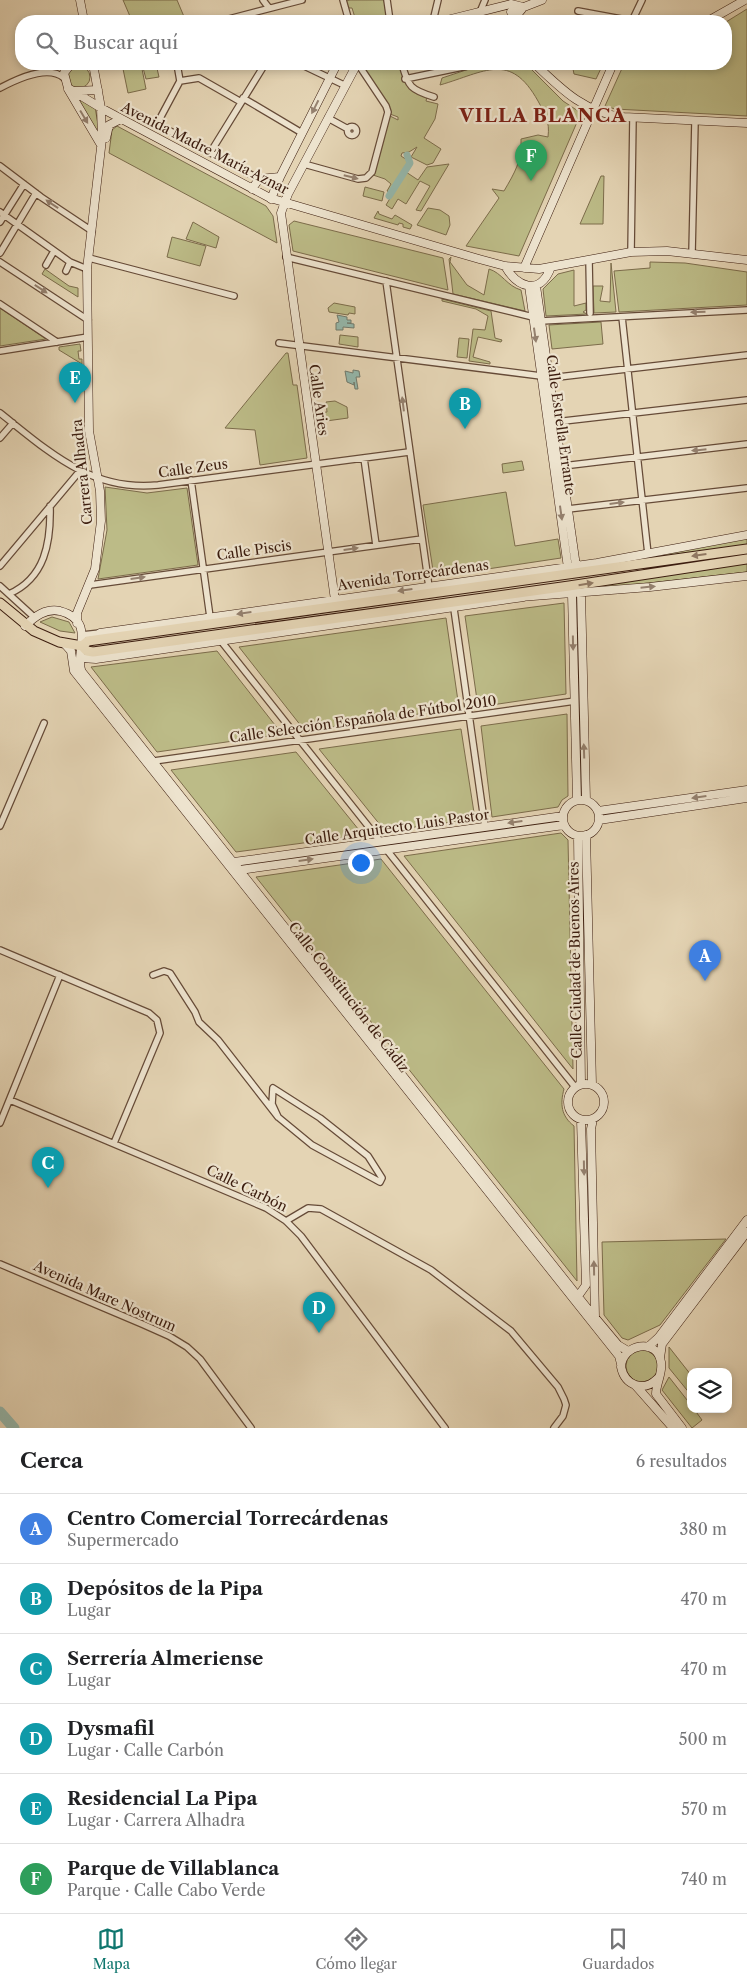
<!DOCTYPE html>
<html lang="es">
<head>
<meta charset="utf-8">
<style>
  :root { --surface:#fff; --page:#f2f2f2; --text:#202124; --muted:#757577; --line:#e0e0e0; --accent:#0f766e }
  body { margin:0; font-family:"Libre Caslon Text",serif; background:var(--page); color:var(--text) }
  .controls { position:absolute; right:15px; bottom:15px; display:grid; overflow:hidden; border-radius:10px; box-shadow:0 2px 8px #0003 }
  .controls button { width:45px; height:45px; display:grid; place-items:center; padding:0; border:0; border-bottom:1px solid var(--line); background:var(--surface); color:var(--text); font:25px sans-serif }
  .you { position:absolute; left:360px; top:862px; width:18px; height:18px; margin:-12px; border:4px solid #fff; border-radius:50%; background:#1a73e8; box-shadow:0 0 0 8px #1a73e833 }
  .badge { display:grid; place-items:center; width:32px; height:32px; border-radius:50%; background:var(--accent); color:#fff; font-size:16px; font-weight:700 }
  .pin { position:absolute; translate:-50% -41px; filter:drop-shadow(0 1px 2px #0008) }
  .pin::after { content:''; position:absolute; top:26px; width:18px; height:15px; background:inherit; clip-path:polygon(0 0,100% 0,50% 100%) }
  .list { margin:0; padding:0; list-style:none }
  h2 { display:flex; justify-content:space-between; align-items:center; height:65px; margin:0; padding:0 20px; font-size:21px }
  h2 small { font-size:16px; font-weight:400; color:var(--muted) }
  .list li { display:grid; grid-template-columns:32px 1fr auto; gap:15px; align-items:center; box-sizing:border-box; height:70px; padding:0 20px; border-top:1px solid var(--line) }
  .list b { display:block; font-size:19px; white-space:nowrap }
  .list p { margin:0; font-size:16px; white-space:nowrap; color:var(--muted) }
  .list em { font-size:16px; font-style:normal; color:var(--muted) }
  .icon { flex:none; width:28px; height:28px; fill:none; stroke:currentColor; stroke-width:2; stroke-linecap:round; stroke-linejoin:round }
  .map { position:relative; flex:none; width:747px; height:1428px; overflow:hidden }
  .search { position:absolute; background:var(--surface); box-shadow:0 2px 8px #0003; left:15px; right:15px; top:15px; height:55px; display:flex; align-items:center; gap:12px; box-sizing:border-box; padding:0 18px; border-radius:20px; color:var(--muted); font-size:19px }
  .sheet { height:485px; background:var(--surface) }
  nav { display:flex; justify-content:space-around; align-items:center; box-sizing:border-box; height:70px; border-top:1px solid var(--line); background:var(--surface); font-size:14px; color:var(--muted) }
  nav a { display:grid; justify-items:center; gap:2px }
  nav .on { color:var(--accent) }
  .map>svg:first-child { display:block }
  .green { fill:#bcbb87; stroke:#7c6c4b }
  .water { fill:#95b8ac; stroke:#717a6d }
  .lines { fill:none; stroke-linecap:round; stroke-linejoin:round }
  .canal { stroke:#95b8ac; stroke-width:7 }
  .river { stroke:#95b8ac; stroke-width:11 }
  .street-casing { stroke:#664b38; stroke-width:8 }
  .secondary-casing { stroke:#3c1d0f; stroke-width:9 }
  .primary-casing { stroke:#3c1d0f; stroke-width:11 }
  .street { stroke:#ede3ce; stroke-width:5.5 }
  .secondary { stroke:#ede3ce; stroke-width:8 }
  .primary { stroke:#e4d4b4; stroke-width:9 }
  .oneway { fill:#94806e }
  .oneway2 { fill:#907862 }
  .labels { text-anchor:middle; stroke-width:4.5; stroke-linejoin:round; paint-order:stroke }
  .street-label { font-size:14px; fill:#3c1d0f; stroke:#ede3ce }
  .district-label { font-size:19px; font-weight:bold; letter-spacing:1px; fill:#7a1f14; stroke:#ede3ce }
</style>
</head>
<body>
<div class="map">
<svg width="747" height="1428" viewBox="0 0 747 1428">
  <rect width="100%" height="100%" fill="#e4d4b4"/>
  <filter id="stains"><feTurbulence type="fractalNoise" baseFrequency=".004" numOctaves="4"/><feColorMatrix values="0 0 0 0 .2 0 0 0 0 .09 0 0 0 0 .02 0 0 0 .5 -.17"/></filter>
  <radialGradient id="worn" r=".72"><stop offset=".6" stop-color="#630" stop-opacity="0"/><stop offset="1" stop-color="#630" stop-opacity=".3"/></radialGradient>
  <path class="green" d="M123 0H177L185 19 178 21H132Z
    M350 0H384L387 21H356L352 8H348L346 1Z
    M747 9V116L615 109 605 106 624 64H726V22Z
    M122 64H141L146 89 128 93Z
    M142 64H156L159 77 146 79Z
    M364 64H400C403 83 407 91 427 97L426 101 438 104 435 119 424 138 441 149 433 163 427 165 411 157 417 147 409 152 402 153 401 156 407 160 408 163 389 192 387 191 391 184 385 179 373 175 390 116 398 120V117L390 114 364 68Z
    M484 64H526L563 101 581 113 519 256 466 246 499 198 492 189 504 191C515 172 522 161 521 139L538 135 548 137C550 121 545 114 538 101 510 51 485 72 440 85L442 78Z
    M572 64H603L596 79 574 74Z
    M68 77a11 11 0 1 1 22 0a11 11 0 1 1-22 0Z
    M75 97 95 107 100 136Z
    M117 126 266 206 273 216 277 243 109 153 112 130Z
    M449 164 421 211 416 210 430 186 420 181 406 204 398 199 392 209 386 205 406 172 418 180 427 167Z
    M601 176H604L603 224H580Z
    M365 187 384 192 382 201 363 196Z
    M428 208 440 210 449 216 450 225 446 235 417 225Z
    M378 211 379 214 392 219 395 215 412 225 410 229 403 227V224L399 223 398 225 374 218Z
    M294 221 443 258 448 290 293 251 289 225Z
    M193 222 219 237 216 248 186 239Z
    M172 237 206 246 200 266 167 257Z
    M451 257 450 262 467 285 484 295 489 269C502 273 507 286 521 290L525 311 453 294 449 259Z
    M650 262 685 263 747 272V305L619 312 614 271 650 268Z
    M611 263 616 312 594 313 593 286H603L600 301 610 302Z
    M45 269 69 286 78 288V297L42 274Z
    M574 270V306L586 303V310L583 312 587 314 546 316 543 289 558 274Z
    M442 299 491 311 495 338 502 340 501 342 478 337 473 357 490 362V364L469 361 473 329 485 330 488 316 476 309 442 301Z
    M334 303 355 307V314L349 313 348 315 329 312 328 308Z
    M0 308 46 339 0 346Z
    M601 322 603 344 552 349 549 325Z
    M340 335 358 337V347L339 344Z
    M459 338 469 339 467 358 457 357Z
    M80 344 81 351H78L79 359H82V364L59 350V347Z
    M286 353H288L293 385H297L307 458 260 465 255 430 225 428Z
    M335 401 347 407 348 418 319 422 318 413 327 412 326 402Z
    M522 461 524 470 503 473 502 464Z
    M105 487 147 493 187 488 198 565 98 579 107 530Z
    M506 492 515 546 558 539 561 558 434 577 423 505Z
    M747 538V545L97 636Z
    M747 562V572L622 586 550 591Z
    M564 603 566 694 478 707 465 616Z
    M52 617 69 622 75 633 60 631 40 622Z
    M446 618 459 708 305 731 239 647Z
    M217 651 282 734 157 752 91 667Z
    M567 714 568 796 562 800 558 807 492 817 481 726Z
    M461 729 475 819 385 831 319 749Z
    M296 752 363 835 236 852 171 770Z
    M561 833 568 840 573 1069 404 856Z
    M381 859 564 1089C560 1104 561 1116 574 1126L577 1281 256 877Z
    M726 1239 660 1325 628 1340 622 1338 604 1315 602 1242Z
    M669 1347 691 1375V1395L669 1368Z
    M626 1366a16 16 0 1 1 32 0a16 16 0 1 1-32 0Z
    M669 1377 691 1405V1409H694L702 1420 692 1428 662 1390Z"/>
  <path class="water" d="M337 315 347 317V320H351V323H347L354 324V328L343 327V330H336V323L339 322Z
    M353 370 359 371 360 377H356L358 389H355L354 382V385L347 382 345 371 353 373Z"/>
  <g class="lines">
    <path class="canal" d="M389 196 410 163 407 155"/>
    <path class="river" d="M0 1412 14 1428"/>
    <g class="street-casing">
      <path id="street" d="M263 0 269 8
        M343 0 349 21
        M387 0 390 21
        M578 11 632 21 642 0
        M480 12 485 0
        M221 21 302 0
        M433 21 438 0
        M177 64 180 81 157 124 259 179
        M300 64 344 85
        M402 64C408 87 411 90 434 97
        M405 79 477 64
        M180 81 199 78 241 102
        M0 88C17 79 48 64 64 78
        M243 98 302 133
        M328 118 348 129
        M347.5 131a4.5 4.5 0 1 1 9 0a4.5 4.5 0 1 1-9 0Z
        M210 153 265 64
        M304 164 358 179 366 178 372 172 388 112 386 106 358 64
        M0 166 41 197 92 231
        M0 212 70 262 87 269
        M0 222 24 184
        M631 252 633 117
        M0 253 36 193
        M692 253 695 121
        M286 257 533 317
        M89 258 234 296
        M589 260 590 313
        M0 262 88 320
        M46 265 54 251
        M66 271 70 262
        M386 281 429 587
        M0 304 57 342
        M622 317 648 554
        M541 321 747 310
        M279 343 541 376
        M0 351 88 337
        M550 378 747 355
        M0 413C48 451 91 492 158 485L409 452
        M555 422 747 400
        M0 438 13 423
        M364 458 376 545
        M563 466 747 444
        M191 480 210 617
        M568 509 747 488
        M0 566 79 472
        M90 585 422 539
        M0 586 34 617
        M9 594C45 578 51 543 50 506
        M454 609 485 827
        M82 635 100 633
        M221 641 380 841
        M154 761 575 701
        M0 826 44 723
        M386 849 575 1087
        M0 950 149 1013 157 1020 160 1033 114 1143
        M153 975 164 971 170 973 195 1012 199 1022 218 1040 278 1117 312 1145 380 1182 382 1178 368 1156 320 1118 273 1088 272 1104 278 1117
        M10 1100 266 1208 286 1221 301 1236 445 1428
        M0 1123 60 975
        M286 1221 308 1208 321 1209 431 1270 511 1331 558 1387 564 1399 566 1405 563 1416 554 1428
        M0 1264 142 1324 169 1336 187 1347 200 1359 251 1428"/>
    </g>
    <g class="secondary-casing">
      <path id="secondary" d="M80 0 84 21
        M511 12 542 0
        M443 21 511 4 523 7
        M512 21 522 9
        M632 21H633
        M708 21 745 0
        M71 64 64 73 68 88 101 108 270 198 479 259 505 266 539 269 631 252 667 251 747 260
        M535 64C561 89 586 114 624 117L747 123
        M68 89 101 145
        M75 91 98 90
        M106 138 109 125 121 119
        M252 189 259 179 280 177 337 64
        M271 199 280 177
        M505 266C517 287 540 297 551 267
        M524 268 613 64
        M529 286 568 568
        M536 286 576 566
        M581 593 586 800
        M572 594 577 800
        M520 597 650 587 747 576
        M335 600 281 213 288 194 357 64
        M77 623V613L95 569 101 521 100 491 89 431 87 269 102 139 101 108 93 64
        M25 626C35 616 46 608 60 611 98 621 73 655 82 672L587 1308 618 1345 628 1351
        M100 633 597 563 747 535
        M64 643 71 651 74 671 619 1356 621 1364
        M81 658 96 659 524 597
        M563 818a18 18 0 1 1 36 0a18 18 0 1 1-36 0Z
        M598 811 747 790
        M599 820 747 798
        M586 835 592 1084
        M578 836 581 1084
        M234 862 563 816
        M240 870 564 825
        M568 1102a18 18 0 1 1 36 0a18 18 0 1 1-36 0Z
        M593 1119 591 1129 595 1317
        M576 1299 586 1285 581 1120
        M648 1347 659 1337 747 1220
        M660 1358 662 1344 747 1232
        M657 1379C644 1392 625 1386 621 1367 622 1344 657 1337 661 1362 663 1373 656 1383 656 1394L682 1428
        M636 1386 673 1428"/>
    </g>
    <g class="primary-casing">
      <path id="primary" d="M0 603 34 631 59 642 82 646 87 651 93 652 569 586 747 559
        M82 646 88 641 747 549"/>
    </g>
    <use href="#street" class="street"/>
    <use href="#secondary" class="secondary"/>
    <use href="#primary" class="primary"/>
  </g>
  <defs><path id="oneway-solid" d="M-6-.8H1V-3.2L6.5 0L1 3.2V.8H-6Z" transform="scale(1.25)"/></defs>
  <g class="oneway">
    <use href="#oneway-solid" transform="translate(315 107) rotate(117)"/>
    <use href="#oneway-solid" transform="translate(84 117) rotate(59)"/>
    <use href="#oneway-solid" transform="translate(351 177) rotate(14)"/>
    <use href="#oneway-solid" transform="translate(52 204) rotate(-146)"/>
    <use href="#oneway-solid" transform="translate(41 289) rotate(33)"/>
    <use href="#oneway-solid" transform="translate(698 312) rotate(178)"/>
    <use href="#oneway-solid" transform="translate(535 335) rotate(82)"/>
    <use href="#oneway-solid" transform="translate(403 404) rotate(-97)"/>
    <use href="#oneway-solid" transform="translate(699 450) rotate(174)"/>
    <use href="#oneway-solid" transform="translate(617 503) rotate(-7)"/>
    <use href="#oneway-solid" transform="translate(561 513) rotate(82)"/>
    <use href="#oneway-solid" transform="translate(351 549) rotate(-8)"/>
    <use href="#oneway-solid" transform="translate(138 578) rotate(-8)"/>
    <use href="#oneway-solid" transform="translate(648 587) rotate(-6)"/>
    <use href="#oneway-solid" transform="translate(405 590) rotate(172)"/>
    <use href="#oneway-solid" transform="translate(244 613) rotate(172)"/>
    <use href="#oneway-solid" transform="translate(573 643) rotate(89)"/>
    <use href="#oneway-solid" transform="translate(584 751) rotate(-92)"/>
    <use href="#oneway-solid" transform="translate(699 797) rotate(172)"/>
    <use href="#oneway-solid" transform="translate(515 822) rotate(172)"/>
    <use href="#oneway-solid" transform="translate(306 860) rotate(-8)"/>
    <use href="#oneway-solid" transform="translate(584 1168) rotate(89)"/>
    <use href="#oneway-solid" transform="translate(594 1268) rotate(-91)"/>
  </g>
  <g class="oneway2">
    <use href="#oneway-solid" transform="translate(699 555) rotate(172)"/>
    <use href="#oneway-solid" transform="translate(586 584) rotate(-9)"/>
  </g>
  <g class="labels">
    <g class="street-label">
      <text transform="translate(205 148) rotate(27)" y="5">Avenida Madre María Aznar</text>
      <text transform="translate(319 400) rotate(82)" y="5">Calle Aries</text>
      <text transform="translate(561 425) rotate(82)" y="5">Calle Estrella Errante</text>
      <text transform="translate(193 468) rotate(-8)" y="5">Calle Zeus</text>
      <text transform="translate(82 472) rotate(-96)" y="5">Carrera Alhadra</text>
      <text transform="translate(254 550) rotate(-8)" y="5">Calle Piscis</text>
      <text transform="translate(413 575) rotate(-8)" y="5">Avenida Torrecárdenas</text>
      <text transform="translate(363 719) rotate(-8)" y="5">Calle Selección Española de Fútbol 2010</text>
      <text transform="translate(397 827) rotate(-8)" y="5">Calle Arquitecto Luis Pastor</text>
      <text transform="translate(575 960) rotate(-91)" y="5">Calle Ciudad de Buenos Aires</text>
      <text transform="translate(349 997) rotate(52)" y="5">Calle Constitución de Cádiz</text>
      <text transform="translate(247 1188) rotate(26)" y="5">Calle Carbón</text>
      <text transform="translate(105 1296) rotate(24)" y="5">Avenida Mare Nostrum</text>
    </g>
    <g class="district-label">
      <text x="543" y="122">VILLA BLANCA</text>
    </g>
  </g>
  <rect width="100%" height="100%" filter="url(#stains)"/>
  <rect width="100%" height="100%" fill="url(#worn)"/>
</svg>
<div class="controls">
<button><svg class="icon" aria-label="layers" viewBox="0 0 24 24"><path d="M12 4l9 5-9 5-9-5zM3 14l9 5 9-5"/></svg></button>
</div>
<div class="you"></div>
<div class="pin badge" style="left:705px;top:981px;background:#3f7fe0">A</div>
<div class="pin badge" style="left:465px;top:429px;background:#0f9aa8">B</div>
<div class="pin badge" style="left:48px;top:1188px;background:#0f9aa8">C</div>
<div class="pin badge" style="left:319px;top:1333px;background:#0f9aa8">D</div>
<div class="pin badge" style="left:75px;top:403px;background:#0f9aa8">E</div>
<div class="pin badge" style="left:531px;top:181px;background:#2e9e5b">F</div>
<div class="search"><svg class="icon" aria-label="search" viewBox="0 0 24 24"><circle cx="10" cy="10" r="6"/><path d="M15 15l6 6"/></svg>Buscar aquí</div>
</div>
<section class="sheet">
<h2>Cerca<small>6 resultados</small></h2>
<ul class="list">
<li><span class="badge" style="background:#3f7fe0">A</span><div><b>Centro Comercial Torrecárdenas</b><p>Supermercado</p></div><em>380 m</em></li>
<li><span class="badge" style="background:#0f9aa8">B</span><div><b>Depósitos de la Pipa</b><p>Lugar</p></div><em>470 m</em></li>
<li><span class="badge" style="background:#0f9aa8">C</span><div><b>Serrería Almeriense</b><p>Lugar</p></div><em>470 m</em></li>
<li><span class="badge" style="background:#0f9aa8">D</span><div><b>Dysmafil</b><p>Lugar · Calle Carbón</p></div><em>500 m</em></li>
<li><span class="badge" style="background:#0f9aa8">E</span><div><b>Residencial La Pipa</b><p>Lugar · Carrera Alhadra</p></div><em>570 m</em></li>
<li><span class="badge" style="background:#2e9e5b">F</span><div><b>Parque de Villablanca</b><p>Parque · Calle Cabo Verde</p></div><em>740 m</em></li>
</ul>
</section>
<nav>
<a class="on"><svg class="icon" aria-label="map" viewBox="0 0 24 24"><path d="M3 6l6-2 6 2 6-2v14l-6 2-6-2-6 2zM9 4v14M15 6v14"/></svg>Mapa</a>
<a><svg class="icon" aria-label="directions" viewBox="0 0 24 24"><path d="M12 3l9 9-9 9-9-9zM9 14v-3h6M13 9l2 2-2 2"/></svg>Cómo llegar</a>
<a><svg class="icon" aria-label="saved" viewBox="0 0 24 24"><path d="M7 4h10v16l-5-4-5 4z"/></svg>Guardados</a>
</nav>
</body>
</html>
